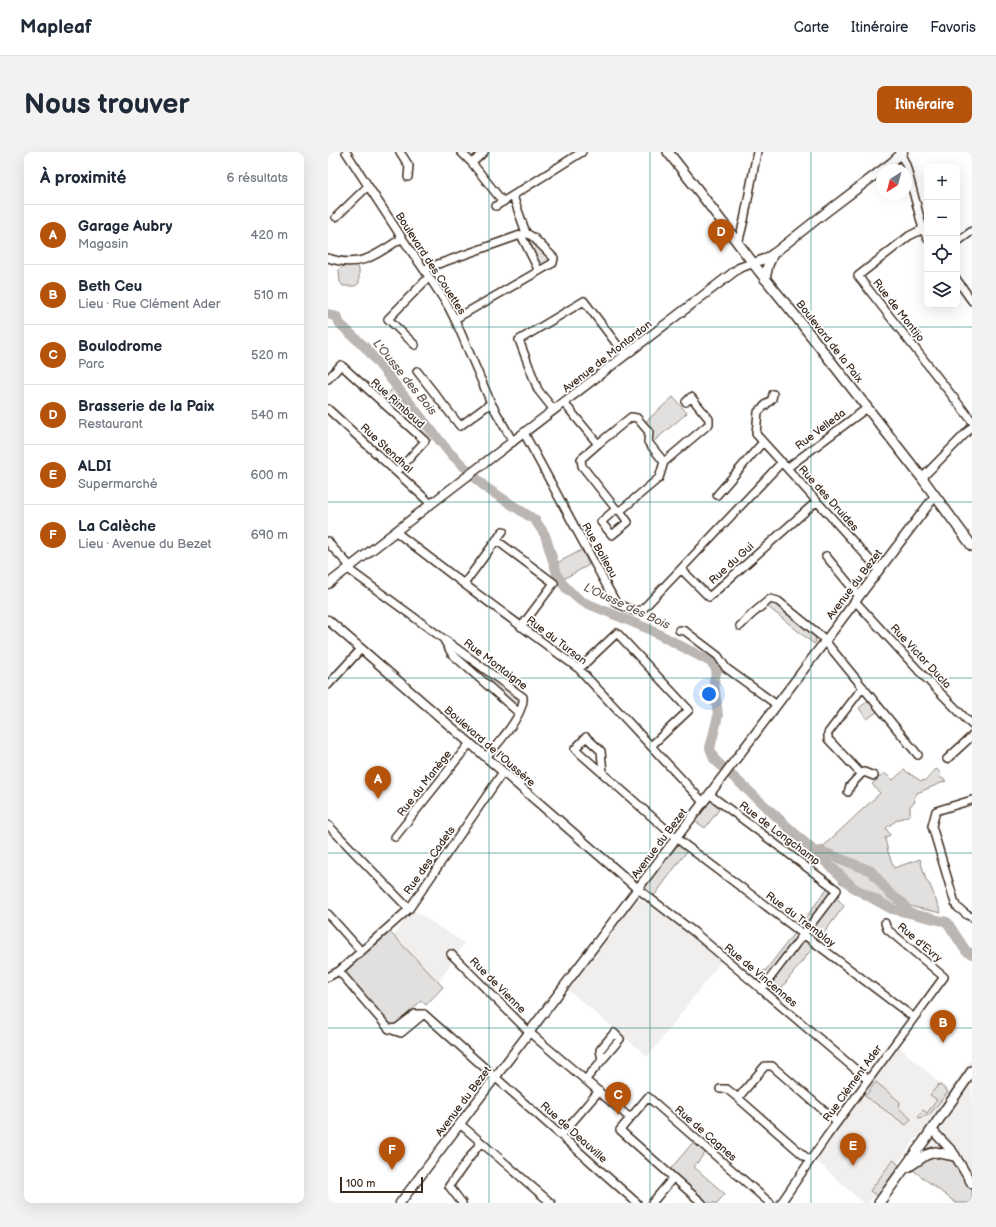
<!DOCTYPE html>
<html lang="fr">
<head>
<meta charset="utf-8">
<style>
  :root { --surface:#fff; --page:#f2f2f3; --text:#1f2937; --muted:#747a83; --line:#e0e1e3; --accent:#b45309 }
  body { margin:0; font-family:"Balsamiq Sans",sans-serif; background:var(--page); color:var(--text) }
  .controls { position:absolute; right:12px; top:12px; display:grid; overflow:hidden; border-radius:8px; box-shadow:0 4px 16px #0002 }
  .controls button { width:36px; height:36px; display:grid; place-items:center; padding:0; border:0; border-bottom:1px solid var(--line); background:var(--surface); color:var(--text); font:20px sans-serif }
  .compass { position:absolute; left:548px; top:12px; width:36px; height:36px; border-radius:50%; background:var(--surface); box-shadow:0 4px 16px #0002; rotate:216deg }
  .scale { position:absolute; left:12px; bottom:10px; width:83px; box-sizing:border-box; padding-left:4px; border:2px solid #3b2a1e; border-top:0; font-size:11px; line-height:14px; white-space:nowrap; color:#3b2a1e; -webkit-text-stroke:3px #fff; paint-order:stroke }
  .you { position:absolute; left:381px; top:542px; width:14px; height:14px; margin:-10px; border:3px solid #fff; border-radius:50%; background:#1a73e8; box-shadow:0 0 0 6px #1a73e833 }
  .badge { display:grid; place-items:center; width:26px; height:26px; border-radius:50%; background:var(--accent); color:#fff; font-size:13px; font-weight:700 }
  .pin { position:absolute; translate:-50% -33px; filter:drop-shadow(0 1px 2px #0008) }
  .pin::after { content:''; position:absolute; top:21px; width:14px; height:12px; background:inherit; clip-path:polygon(0 0,100% 0,50% 100%) }
  .list { margin:0; padding:0; list-style:none }
  h2 { display:flex; justify-content:space-between; align-items:center; height:52px; margin:0; padding:0 16px; font-size:17px }
  h2 small { font-size:13px; font-weight:400; color:var(--muted) }
  .list li { display:grid; grid-template-columns:26px 1fr auto; gap:12px; align-items:center; box-sizing:border-box; height:60px; padding:0 16px; border-top:1px solid var(--line) }
  .list b { display:block; font-size:15px; white-space:nowrap }
  .list p { margin:0; font-size:13px; white-space:nowrap; color:var(--muted) }
  .list em { font-size:13px; font-style:normal; color:var(--muted) }
  .icon { flex:none; width:22px; height:22px; fill:none; stroke:currentColor; stroke-width:2; stroke-linecap:round; stroke-linejoin:round }
  .map { position:relative; flex:none; width:644px; height:1051px; overflow:hidden; border-radius:8px }
  header { display:flex; align-items:center; gap:24px; box-sizing:border-box; height:56px; padding:0 20px; background:var(--surface); border-bottom:1px solid var(--line) }
  header strong { font-size:19px }
  nav { display:flex; gap:22px; margin-inline-start:auto; font-size:14px }
  .intro { display:flex; align-items:center; justify-content:space-between; box-sizing:border-box; height:96px; padding:0 24px }
  h1 { margin:0; font-size:28px }
  .button { padding:10px 18px; border-radius:8px; background:var(--accent); color:#fff; font-size:14px; font-weight:700 }
  main { display:flex; gap:24px; padding:0 24px }
  aside { flex:1; background:var(--surface); border-radius:8px; box-shadow:0 4px 16px #0002 }
  .map>svg:first-child { display:block }
  .built { fill:#f1efee }
  .green { fill:#e2e0de; stroke:#8e857e }
  .lines { fill:none; stroke-linecap:round; stroke-linejoin:round }
  .river { stroke:#bcb6b3; stroke-width:10 }
  .minor-casing { stroke:#3b2a1e; stroke-width:10 }
  .tertiary-casing { stroke:#3b2a1e; stroke-width:11 }
  .secondary-casing { stroke:#3b2a1e; stroke-width:12 }
  .minor { stroke:#fff; stroke-width:7 }
  .tertiary { stroke:#fff; stroke-width:8 }
  .secondary { stroke:#fff; stroke-width:9 }
  .grid { fill:none; stroke:#0f766e; stroke-width:1; stroke-opacity:0.55 }
  .labels { text-anchor:middle; stroke-width:3.5; stroke-linejoin:round; paint-order:stroke }
  .street-label { font-size:11px; fill:#3b2a1e; stroke:#fff }
  .water-label { font-size:12px; font-style:italic; fill:#685b52; stroke:#fff }
</style>
</head>
<body>
<header>
<strong>Mapleaf</strong>
<nav><a>Carte</a><a>Itinéraire</a><a>Favoris</a></nav>
</header>
<div class="intro"><h1>Nous trouver</h1><a class="button">Itinéraire</a></div>
<main>
<aside>
<h2>À proximité<small>6 résultats</small></h2>
<ul class="list">
<li><span class="badge">A</span><div><b>Garage Aubry</b><p>Magasin</p></div><em>420 m</em></li>
<li><span class="badge">B</span><div><b>Beth Ceu</b><p>Lieu · Rue Clément Ader</p></div><em>510 m</em></li>
<li><span class="badge">C</span><div><b>Boulodrome</b><p>Parc</p></div><em>520 m</em></li>
<li><span class="badge">D</span><div><b>Brasserie de la Paix</b><p>Restaurant</p></div><em>540 m</em></li>
<li><span class="badge">E</span><div><b>ALDI</b><p>Supermarché</p></div><em>600 m</em></li>
<li><span class="badge">F</span><div><b>La Calèche</b><p>Lieu · Avenue du Bezet</p></div><em>690 m</em></li>
</ul>
</aside>
<div class="map">
<svg width="644" height="1051" viewBox="0 0 644 1051">
  <rect width="100%" height="100%" fill="#fff"/>
  <filter id="ink" filterUnits="userSpaceOnUse"><feTurbulence type="fractalNoise" baseFrequency=".025" numOctaves="2"/><feDisplacementMap in="SourceGraphic" scale="8" xChannelSelector="R" yChannelSelector="G"/><feConvolveMatrix kernelMatrix="1 2 1 2 8 2 1 2 1" color-interpolation-filters="sRGB"/></filter>
  <g filter="url(#ink)">
    <path class="built" d="M312 746 361 782 393 809 320 905 240 838 308 747Z
      M84 757 136 791 110 831 66 784Z
      M570 894 621 939 644 906V1045L589 985 541 1051H535L488 1008Z"/>
    <path class="green" d="M201 88H204L223 105V109L213 116 200 90Z
      M27 113 31 117V131L27 134H15L12 130 11 118 15 114Z
      M65 236 106 285 102 289 55 247Z
      M345 245 359 261 324 291 314 273Z
      M254 398 261 413 235 427 231 423 227 412Z
      M444 450 448 451 487 484 488 489 486 492 439 454Z
      M164 525 193 546 190 557 159 531Z
      M541 548 550 559 539 567 531 556Z
      M608 617 613 621 611 624 618 629 589 641 586 647 587 650 582 654V663L569 668 558 676 562 683 557 686 560 700 566 716 592 707 598 728 602 733 613 761 567 751 564 756 519 731 516 733 511 730 513 727 487 702 552 641 544 632 556 621 565 628 576 618 593 629 598 628Z
      M383 648 393 655 377 676 367 669 381 649Z
      M350 693 359 699 326 744 318 738 317 734Z
      M500 735 504 739 475 777 471 775Z
      M508 745 516 754 490 789 483 783 482 780Z
      M62 780 115 835 98 853 93 849 68 873 65 874 60 871 18 822 19 818Z
      M467 780 469 782 470 785 435 831 429 828 428 823 438 818Z
      M476 789H479L486 794 448 843 441 837 440 835Z
      M548 930 572 950 571 956 583 967 580 971 578 973 537 944Z
      M611 932 620 940 601 963 591 966 590 964 595 958 599 961 609 948 602 943Z
      M368 987 380 997 366 1015 397 1042 389 1051H380L354 1029 339 1021Z
      M603 1004 623 1007 644 1038V1051H628L585 1018 592 1010Z
      M565 1008 571 1013 549 1044 542 1039Z"/>
    <g class="lines">
      <path class="river" d="M0 162 9 165 12 172 38 196 120 299 157 335 207 368 217 383 230 425 238 436 253 449 321 477 383 510 389 518 386 529 390 564 382 596 386 607 526 736 564 757 619 770 638 799 644 802
        M488 700 493 699 543 719 562 742 575 751 580 760"/>
      <g class="minor-casing">
        <path id="minor" d="M18 0 74 86 101 125 120 154 129 172 163 251 185 290
          M72 0 81 14 80 25
          M133 0 144 11 175 50
          M572 0 578 13 595 77 599 86
          M144 11 156 0
          M185 44 198 81
          M168 54 254 0
          M8 65 40 34
          M595 77 581 84 530 124 644 269
          M193 83 211 119
          M629 90 644 79
          M410 92 416 68 429 0
          M0 106C32 117 48 103 74 86
          M96 117 198 81 205 85 226 106 225 111 127 167
          M629 128 644 149
          M87 193 60 167 101 125
          M89 219 132 274 163 251
          M0 227 13 213 97 289 69 320
          M445 242 444 247 430 260 428 282 551 418
          M236 251 270 292 303 265 309 266 321 280 320 290 336 310 331 326 292 359 288 357 254 314 253 307 270 292
          M0 257 103 352
          M226 258 210 238 191 188 256 149 297 203
          M196 281 288 451 306 459 314 458 353 417
          M336 310 381 272V267L363 245 358 250
          M454 310 353 417 381 445 489 349
          M459 316 539 256
          M594 326 644 275
          M389 343 435 290
          M288 357 273 370 284 383 300 370 292 359
          M68 380 136 432 251 517 375 650
          M168 388 226 431 193 475
          M0 389 4 395 23 415
          M498 404 531 444
          M20 417 195 545C197 562 169 593 158 605
          M136 432 175 379
          M527 449 590 518 644 573
          M412 474 423 463 442 447 450 449 493 484 590 603
          M351 478 357 479 390 504 398 516 449 553
          M116 488 124 502 191 561
          M251 517 289 481 361 558 323 594
          M0 533 33 497
          M535 535 500 581V587L533 622 536 620 546 624
          M619 607 644 584
          M275 621 273 599 258 585 247 597 348 686 585 865
          M520 640 522 634 533 622
          M381 642 509 738 433 838
          M644 648 608 659 604 674 626 748 628 754 639 763 644 765
          M0 673 81 757
          M67 685 142 591
          M310 737 366 780 540 928
          M0 762 33 799
          M123 802 201 880 302 966
          M0 825 11 819
          M96 862 73 881 61 877 11 819 81 757 175 620
          M62 877 69 876 87 862H96L309 1051
          M258 927 292 887 286 881 272 898 274 908
          M392 937H399L410 946
          M132 972 223 1051
          M233 983 271 939
          M482 1009 410 946 437 914H444L509 970
          M134 1051 121 1034 153 990
          M324 1051 345 1026
          M374 1051 292 978 320 945 442 1051
          M453 1051 499 984 616 825 559 777 557 771"/>
      </g>
      <g class="tertiary-casing">
        <path id="tertiary" d="M0 432 103 352 411 116 434 108 445 102 497 61 563 11 575 0
          M0 468 310 737
          M604 978 625 1000 644 1032
          M72 1051 607 344"/>
      </g>
      <g class="secondary-casing">
        <path id="secondary" d="M340 0 373 42 431 119 466 162 594 326 644 394
          M437 127 440 113 445 102
          M580 1015 598 1003 607 1000 627 1004
          M551 1051 596 989 644 919"/>
      </g>
      <use href="#minor" class="minor"/>
      <use href="#tertiary" class="tertiary"/>
      <use href="#secondary" class="secondary"/>
    </g>
  </g>
  <path class="grid" d="M161 0V1051M322 0V1051M483 0V1051M0 175H644M0 350H644M0 526H644M0 701H644M0 876H644"/>
  <g class="labels">
    <g class="street-label">
      <text transform="translate(103 111) rotate(57)" y="4">Boulevard des Couettes</text>
      <text transform="translate(571 158) rotate(52)" y="4">Rue de Montijo</text>
      <text transform="translate(502 189) rotate(52)" y="4">Boulevard de la Paix</text>
      <text transform="translate(279 204) rotate(-38)" y="4">Avenue de Montardon</text>
      <text transform="translate(70 251) rotate(42)" y="4">Rue Rimbaud</text>
      <text transform="translate(492 277) rotate(-37)" y="4">Rue Velleda</text>
      <text transform="translate(59 296) rotate(43)" y="4">Rue Stendhal</text>
      <text transform="translate(501 346) rotate(48)" y="4">Rue des Druides</text>
      <text transform="translate(272 398) rotate(61)" y="4">Rue Boileau</text>
      <text transform="translate(403 411) rotate(-42)" y="4">Rue du Gui</text>
      <text transform="translate(526 432) rotate(-53)" y="4">Avenue du Bezet</text>
      <text transform="translate(229 488) rotate(37)" y="4">Rue du Tursan</text>
      <text transform="translate(593 504) rotate(47)" y="4">Rue Victor Ducla</text>
      <text transform="translate(168 512) rotate(37)" y="4">Rue Montaigne</text>
      <text transform="translate(162 594) rotate(41)" y="4">Boulevard de l'Oussère</text>
      <text transform="translate(96 631) rotate(-52)" y="4">Rue du Manège</text>
      <text transform="translate(452 681) rotate(37)" y="4">Rue de Longchamp</text>
      <text transform="translate(331 691) rotate(-53)" y="4">Avenue du Bezet</text>
      <text transform="translate(101 708) rotate(-55)" y="4">Rue des Cadets</text>
      <text transform="translate(473 767) rotate(37)" y="4">Rue du Tremblay</text>
      <text transform="translate(592 790) rotate(40)" y="4">Rue d'Evry</text>
      <text transform="translate(433 823) rotate(40)" y="4">Rue de Vincennes</text>
      <text transform="translate(170 833) rotate(45)" y="4">Rue de Vienne</text>
      <text transform="translate(524 931) rotate(-54)" y="4">Rue Clément Ader</text>
      <text transform="translate(135 949) rotate(-53)" y="4">Avenue du Bezet</text>
      <text transform="translate(246 980) rotate(42)" y="4">Rue de Deauville</text>
      <text transform="translate(378 981) rotate(41)" y="4">Rue de Cagnes</text>
    </g>
    <g class="water-label">
      <text transform="translate(77 225) rotate(51)" y="4">L'Ousse des Bois</text>
      <text transform="translate(299 454) rotate(25)" y="4">L'Ousse des Bois</text>
    </g>
  </g>
</svg>
<div class="controls">
<button>+</button>
<button>−</button>
<button><svg class="icon" aria-label="locate" viewBox="0 0 24 24"><circle cx="12" cy="12" r="6"/><path d="M12 2v4M12 18v4M2 12h4M18 12h4"/></svg></button>
<button><svg class="icon" aria-label="layers" viewBox="0 0 24 24"><path d="M12 4l9 5-9 5-9-5zM3 14l9 5 9-5"/></svg></button>
</div>
<svg class="compass" viewBox="-18 -18 36 36"><path d="M0-13l5 13h-10z" fill="#e53935"/><path d="M0 13l5-13h-10z" fill="#747a83"/></svg>
<div class="scale">100 m</div>
<div class="you"></div>
<div class="pin badge" style="left:50px;top:647px">A</div>
<div class="pin badge" style="left:615px;top:891px">B</div>
<div class="pin badge" style="left:290px;top:963px">C</div>
<div class="pin badge" style="left:393px;top:100px">D</div>
<div class="pin badge" style="left:525px;top:1014px">E</div>
<div class="pin badge" style="left:64px;top:1018px">F</div>
</div>
</main>
</body>
</html>
